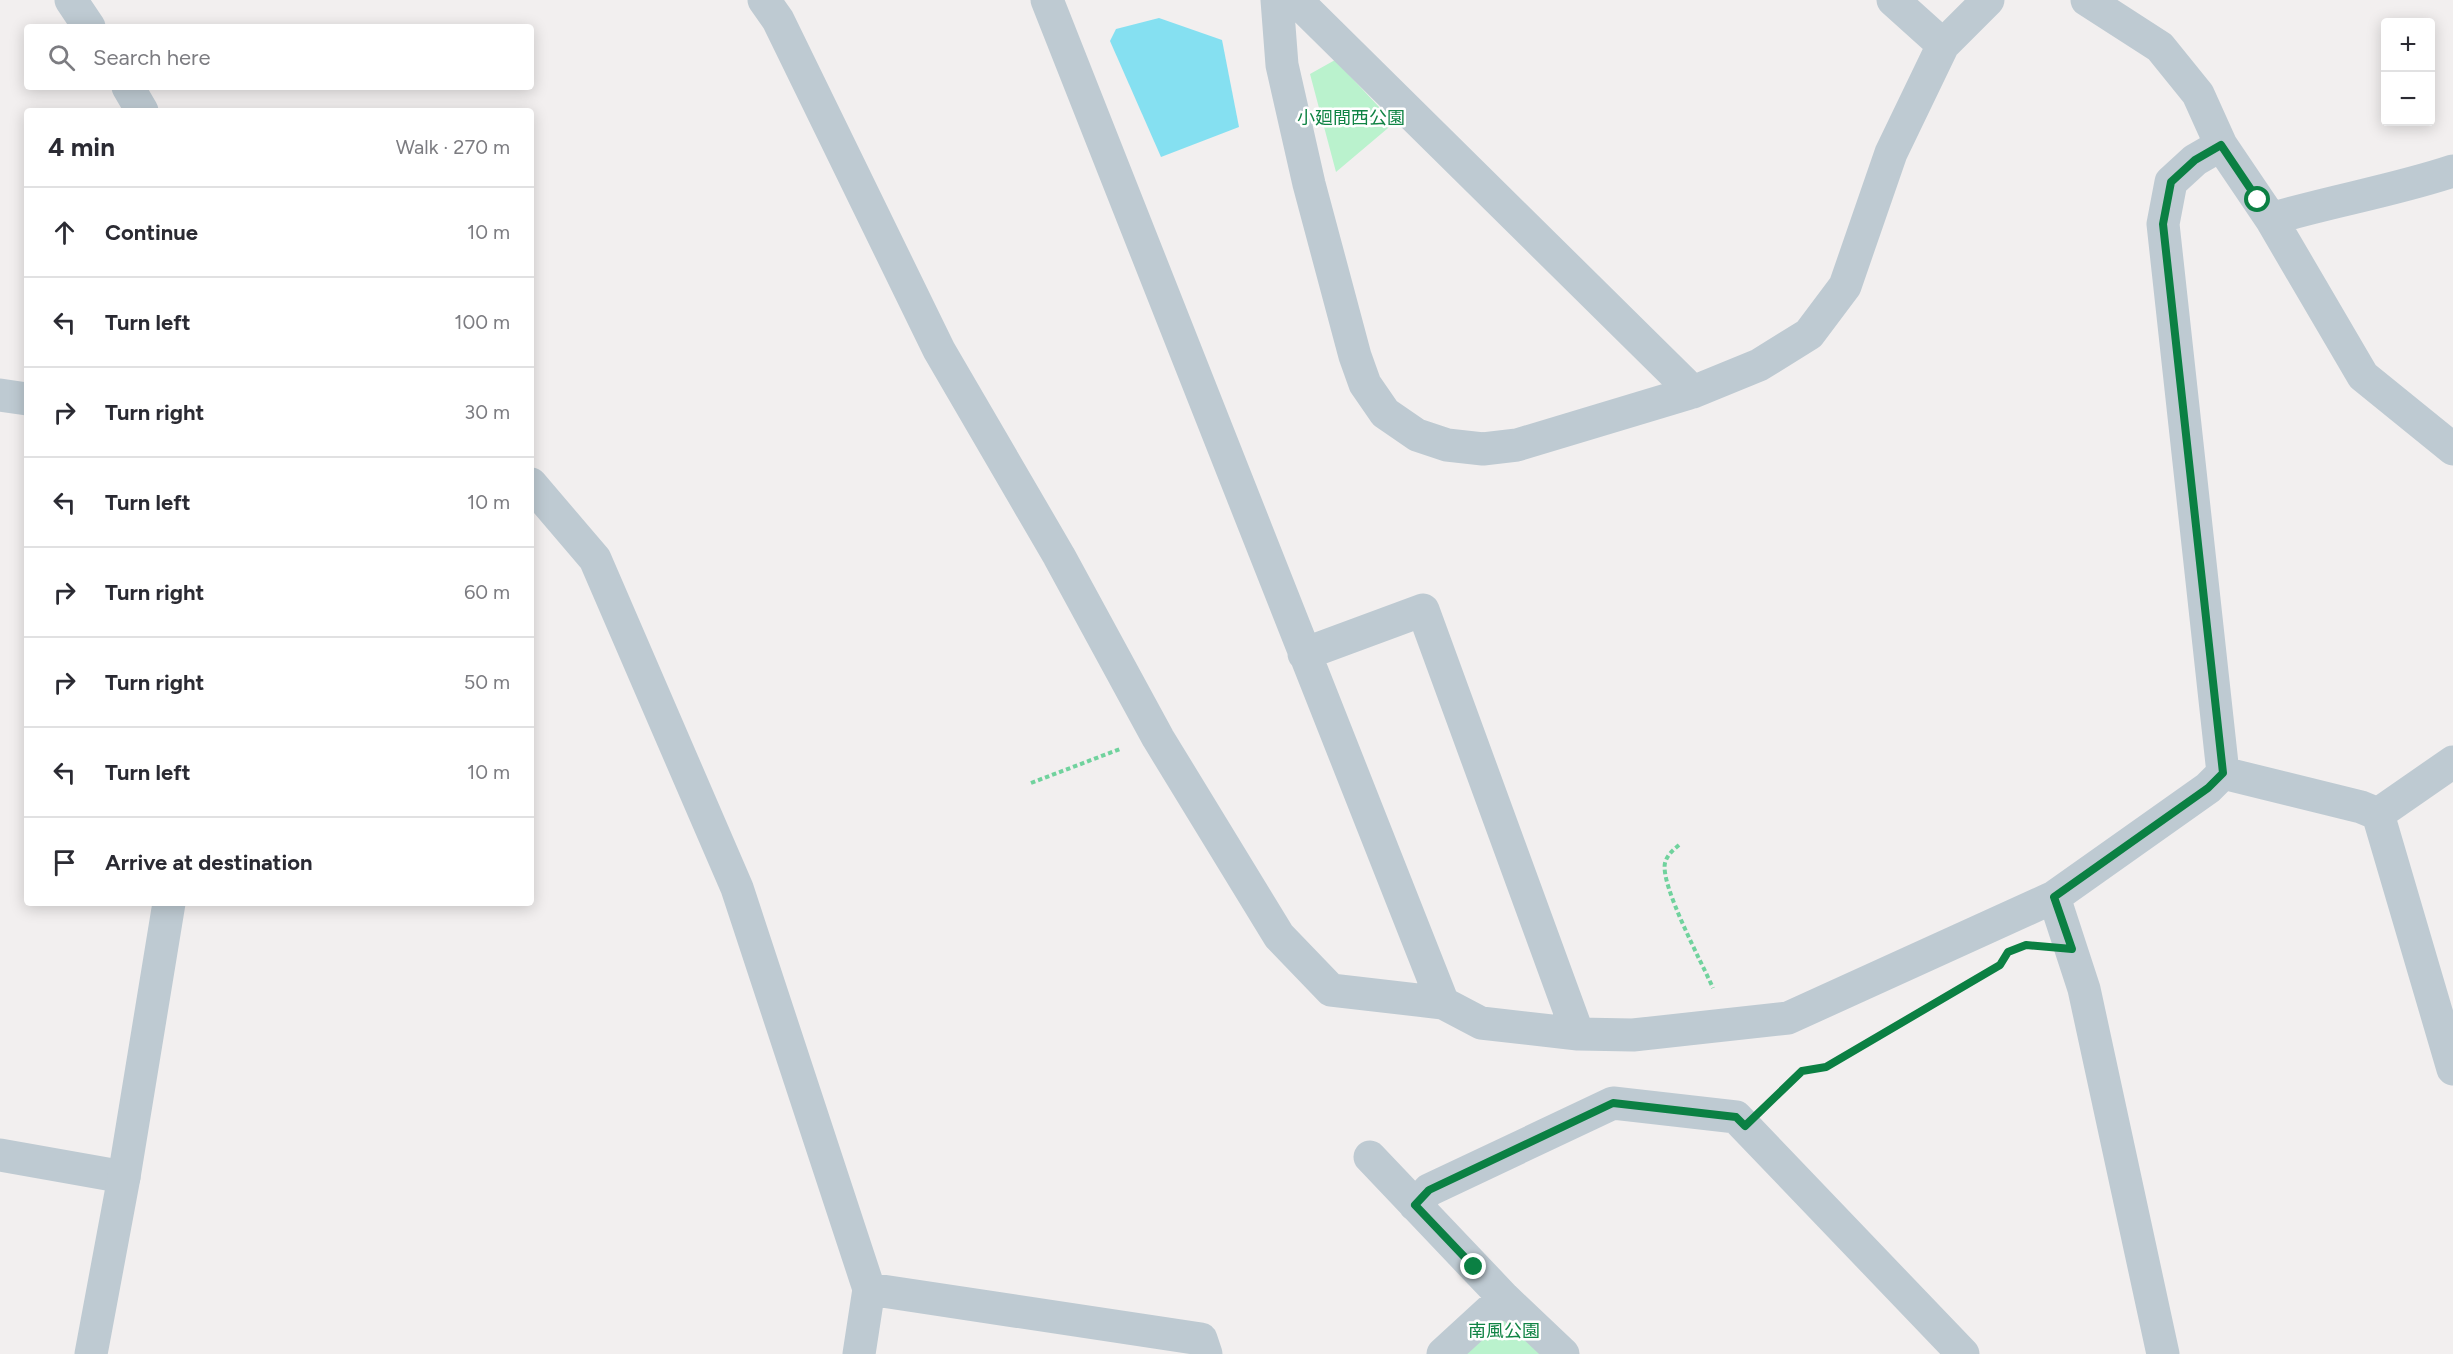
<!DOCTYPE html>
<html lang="en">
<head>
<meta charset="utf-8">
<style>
  :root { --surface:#fff; --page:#f2f2f3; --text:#2b2b33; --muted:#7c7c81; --line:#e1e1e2 }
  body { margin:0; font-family:Figtree,"Noto Sans JP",sans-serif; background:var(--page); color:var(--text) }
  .controls { position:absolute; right:18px; top:18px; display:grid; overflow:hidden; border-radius:6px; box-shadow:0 3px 15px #0003 }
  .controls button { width:54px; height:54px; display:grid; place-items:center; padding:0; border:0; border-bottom:2px solid var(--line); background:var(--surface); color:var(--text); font:30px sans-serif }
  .stop { position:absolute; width:18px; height:18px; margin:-14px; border:4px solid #0b8043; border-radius:50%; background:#fff }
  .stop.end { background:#0b8043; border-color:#fff; box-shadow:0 2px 6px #0008 }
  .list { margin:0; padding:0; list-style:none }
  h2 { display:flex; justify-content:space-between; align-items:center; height:78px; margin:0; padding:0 24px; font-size:26px }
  h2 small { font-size:20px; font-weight:400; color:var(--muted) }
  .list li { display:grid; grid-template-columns:39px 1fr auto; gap:18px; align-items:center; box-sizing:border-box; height:90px; padding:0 24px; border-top:2px solid var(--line) }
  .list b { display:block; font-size:22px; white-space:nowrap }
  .list em { font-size:20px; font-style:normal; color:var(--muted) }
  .icon { flex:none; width:33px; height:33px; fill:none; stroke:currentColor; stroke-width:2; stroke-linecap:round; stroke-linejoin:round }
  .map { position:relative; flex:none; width:2453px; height:1354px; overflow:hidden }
  .search { position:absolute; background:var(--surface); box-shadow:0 3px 15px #0003; left:24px; top:24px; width:510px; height:66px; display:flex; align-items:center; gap:15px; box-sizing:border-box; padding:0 21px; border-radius:6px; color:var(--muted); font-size:22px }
  .panel { position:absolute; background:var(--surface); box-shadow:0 3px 15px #0003; left:24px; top:108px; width:510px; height:798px; border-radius:6px }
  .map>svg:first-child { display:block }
  .green { fill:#baf2cd }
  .water { fill:#85e0f1 }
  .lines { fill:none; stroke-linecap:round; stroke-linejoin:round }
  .path { stroke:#70d29d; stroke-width:4; stroke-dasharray:4.5 3; stroke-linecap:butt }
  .minor { stroke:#becad2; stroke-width:33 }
  .tertiary { stroke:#becad2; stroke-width:33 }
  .route { stroke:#0b8043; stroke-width:8 }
  .labels { text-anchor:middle; stroke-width:5; stroke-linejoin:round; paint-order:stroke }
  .park-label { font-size:18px; fill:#118445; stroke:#fff }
</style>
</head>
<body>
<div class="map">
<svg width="2453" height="1354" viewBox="0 0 2453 1354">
  <rect width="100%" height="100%" fill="#f2efef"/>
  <path class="green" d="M1335 60 1394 123 1336 172 1310 74Z
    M1504 1298 1563 1354H1443Z"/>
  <path class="water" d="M1159 18 1222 40 1239 127 1161 157 1110 41 1116 29Z"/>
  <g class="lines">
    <path class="path" d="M1031 783 1120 749
      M1679 845C1673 850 1667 855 1665 863 1660 885 1702 963 1713 988
      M1773 1101 1802 1071 1826 1067 1973 981"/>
    <path class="minor" d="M764 0 778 20 939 350 1059 556 1158 738 1279 936 1331 990 1443 1003 1481 1023 1578 1034 1633 1035 1788 1018 2054 897 2208 788 2223 773
      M1047 0 1443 1003
      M1277 0 1282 65 1309 184 1355 356 1365 384 1385 413 1417 435 1447 445 1483 449 1517 445 1693 392 1759 365 1809 334 1845 286 1891 153 1943 45 1988 0
      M1296 0 1693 392
      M1893 0 1943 45
      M2087 0 2160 47 2198 94 2221 145 2271 219 2363 376 2453 449
      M2221 145 2195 160 2171 182 2163 224 2223 773
      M2271 219C2331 201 2393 191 2453 171
      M0 395 27 399
      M531 484 595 559 737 888 869 1289 859 1354
      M1304 654 1423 610 1578 1034
      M2223 773 2361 807 2378 814 2453 1069
      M2378 814 2453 762
      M2054 897 2084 989 2163 1354
      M0 1155 124 1177
      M1370 1157 1504 1298 1563 1354
      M1415 1205 1429 1190 1613 1103 1736 1117 1963 1354
      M869 1289 1201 1339 1206 1354
      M1443 1354 1504 1298"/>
    <path class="tertiary" d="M71 0 89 27
      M128 87 142 111
      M91 1354 124 1177 169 903"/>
  </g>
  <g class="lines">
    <path class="route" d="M1474 1267 1415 1205 1429 1190 1613 1103 1736 1117 1745 1126 1802 1071 1826 1067 2000 965 2008 952 2026 945 2072 949 2054 897 2208 788 2223 773 2163 224 2171 182 2195 160 2221 145 2258 200"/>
  </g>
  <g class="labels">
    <g class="park-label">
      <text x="1351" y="124">小廻間西公園</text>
      <text x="1504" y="1337">南風公園</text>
    </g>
  </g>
</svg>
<div class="controls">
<button>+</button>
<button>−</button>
</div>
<div class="stop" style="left:2258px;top:200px"></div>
<div class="stop end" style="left:1474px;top:1267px"></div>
<div class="search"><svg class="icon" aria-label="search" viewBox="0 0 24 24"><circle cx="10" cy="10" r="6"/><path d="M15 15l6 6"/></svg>Search here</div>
<section class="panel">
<h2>4 min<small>Walk · 270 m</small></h2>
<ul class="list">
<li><svg class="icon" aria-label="ahead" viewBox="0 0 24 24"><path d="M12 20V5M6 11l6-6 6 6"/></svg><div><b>Continue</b></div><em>10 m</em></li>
<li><svg class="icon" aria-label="left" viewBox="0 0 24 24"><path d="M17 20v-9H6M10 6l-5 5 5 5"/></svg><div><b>Turn left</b></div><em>100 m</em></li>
<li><svg class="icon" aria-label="right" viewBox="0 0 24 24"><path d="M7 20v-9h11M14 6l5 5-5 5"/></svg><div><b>Turn right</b></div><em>30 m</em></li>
<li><svg class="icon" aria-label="left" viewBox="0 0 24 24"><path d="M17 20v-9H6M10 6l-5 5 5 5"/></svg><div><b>Turn left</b></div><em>10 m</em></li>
<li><svg class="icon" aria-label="right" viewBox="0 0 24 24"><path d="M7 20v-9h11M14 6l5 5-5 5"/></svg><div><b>Turn right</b></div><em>60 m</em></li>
<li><svg class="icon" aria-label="right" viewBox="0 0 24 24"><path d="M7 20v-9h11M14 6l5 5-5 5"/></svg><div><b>Turn right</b></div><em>50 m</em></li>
<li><svg class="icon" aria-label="left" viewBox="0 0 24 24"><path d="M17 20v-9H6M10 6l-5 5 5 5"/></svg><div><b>Turn left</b></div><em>10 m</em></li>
<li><svg class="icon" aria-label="arrive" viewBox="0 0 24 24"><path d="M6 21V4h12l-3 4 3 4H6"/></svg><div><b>Arrive at destination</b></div></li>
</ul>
</section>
</div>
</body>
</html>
